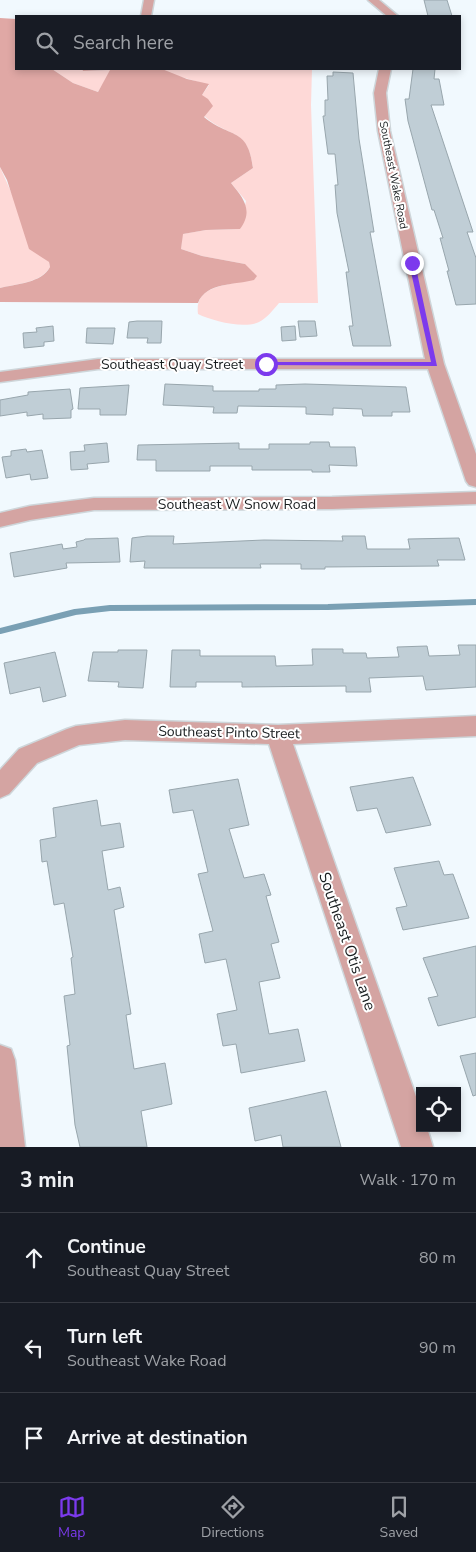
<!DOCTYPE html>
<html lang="en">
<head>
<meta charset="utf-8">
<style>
  :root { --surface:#171b24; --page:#20242c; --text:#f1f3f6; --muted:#9ea1a6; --line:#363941; --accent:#7c3aed }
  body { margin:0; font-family:"Nunito Sans",sans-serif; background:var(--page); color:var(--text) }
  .controls { position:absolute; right:15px; bottom:15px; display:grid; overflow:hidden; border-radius:0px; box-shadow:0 2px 8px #0003 }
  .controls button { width:45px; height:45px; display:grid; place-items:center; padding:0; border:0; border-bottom:1px solid var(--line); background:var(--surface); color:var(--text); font:25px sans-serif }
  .stop { position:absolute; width:15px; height:15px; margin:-11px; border:4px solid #7c3aed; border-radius:50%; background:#fff }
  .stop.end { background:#7c3aed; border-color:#fff; box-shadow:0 1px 5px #0008 }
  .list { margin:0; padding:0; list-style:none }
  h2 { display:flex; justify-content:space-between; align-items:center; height:65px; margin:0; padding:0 20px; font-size:21px }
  h2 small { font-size:16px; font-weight:400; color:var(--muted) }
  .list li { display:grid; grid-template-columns:32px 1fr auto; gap:15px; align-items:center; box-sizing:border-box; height:90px; padding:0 20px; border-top:1px solid var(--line) }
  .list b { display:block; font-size:19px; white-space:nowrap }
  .list p { margin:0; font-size:16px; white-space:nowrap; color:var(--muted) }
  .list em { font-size:16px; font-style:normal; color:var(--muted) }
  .icon { flex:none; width:28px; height:28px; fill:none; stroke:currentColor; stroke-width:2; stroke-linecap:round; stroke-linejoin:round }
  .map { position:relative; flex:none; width:476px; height:1147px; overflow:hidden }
  .search { position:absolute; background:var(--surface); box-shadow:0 2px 8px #0003; left:15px; right:15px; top:15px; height:55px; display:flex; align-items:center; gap:12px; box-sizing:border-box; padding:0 18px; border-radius:0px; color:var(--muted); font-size:19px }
  .sheet { height:335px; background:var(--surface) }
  nav { display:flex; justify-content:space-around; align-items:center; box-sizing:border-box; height:70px; border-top:1px solid var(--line); background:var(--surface); font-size:14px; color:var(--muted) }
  nav a { display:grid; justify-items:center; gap:2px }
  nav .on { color:var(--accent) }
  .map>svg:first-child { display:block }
  .green { fill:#fed9d7 }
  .forest { fill:#e0a8a5 }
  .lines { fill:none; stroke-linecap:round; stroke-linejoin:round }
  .stream { stroke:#7aa0b4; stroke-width:6 }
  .building { fill:#c0ced6; stroke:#98a6ad }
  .minor-casing { stroke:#ced6da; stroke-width:3 }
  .minor { fill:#d4a4a2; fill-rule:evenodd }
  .route { fill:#7c3aed }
  .labels { text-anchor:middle; stroke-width:4; stroke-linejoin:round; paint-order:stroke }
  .far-street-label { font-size:11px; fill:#171c1e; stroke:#fff }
  .street-label { font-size:14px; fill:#171c1e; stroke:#fff }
  .near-street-label { font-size:16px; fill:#171c1e; stroke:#fff }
</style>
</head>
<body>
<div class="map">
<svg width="476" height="1147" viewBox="0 0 476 1147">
  <rect width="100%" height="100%" fill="#f1f9fe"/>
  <path class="green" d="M52 69H82L83 71 111 70 98 92 73 83Z
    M162 69H312L311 105 318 303H279C274 309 266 319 259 322 244 329 212 321 198 314 195 291 214 287 234 283L245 264 202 256 181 249 182 234 206 230 240 229 246 201 231 183 253 168C248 127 230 139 204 116L202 95 209 85 171 74Z
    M0 167 38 253 49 262 50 267C41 283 16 284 0 288Z"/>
  <path class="forest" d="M0 18 16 19V69H52L73 83 98 92 110 70 83 71 82 69H162L187 79 209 84 202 95 208 99 213 106 204 117C230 139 248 126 253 168L231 183C243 198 254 210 240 229L206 230 183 234 181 249 202 256 245 264 257 276 254 280C236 285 206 282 198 303L0 302V288C16 284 42 283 50 267L49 262 29 249 7 180 0 167Z"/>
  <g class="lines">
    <path class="stream" d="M0 631 75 612 110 608 328 607 476 602"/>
  </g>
  <path class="building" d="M424 0H447L452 16H428Z
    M413 69H435L434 79H439L444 105H431L473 232H467L476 258V304L456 305 447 271H449L440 238H443L434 210H432L408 121 405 99H409Z
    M333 72 353 73 359 139 374 232H370L391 346H353L349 326H353L346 272H349L337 213 335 185H338L335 154H328L323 116H325V100H328L327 76H333Z
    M137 321H162L161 343H147L148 338H127L129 322Z
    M298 321H315L317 336 300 337Z
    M53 326 54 341 44 342V346L24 348 23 333 37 332 36 328Z
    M295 326 296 340 282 341 281 327Z
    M87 328H115L113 344 86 343Z
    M165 384 213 386V391H259V389H276V385L305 384 406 387 410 412H392V416H363L362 409 333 408V415L306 414V407L238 406 237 413H213L214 407 163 405Z
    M129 385 126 415H100V409H78L80 388Z
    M70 389 73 409 71 410V418L43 419V414L27 416V412L0 416V400L28 395V392Z
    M310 442H329L330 447H355L357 466 329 465 330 472H312V470H252V466H210V471H156V460H137L138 445 239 443V449H269V444H310Z
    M107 443 109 462 87 464 88 469 71 470 70 452 85 451 84 445Z
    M26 449 27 452 42 450 48 478 31 480 30 474 6 478 2 457 11 456V451Z
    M147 536H174L173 544 264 540 343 541 342 536H365L367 549H410L408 539 459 538 465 560H437L439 566 325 567V569H301V564H260L261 568H144L145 561 130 562 132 538Z
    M118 538 120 562 66 563 67 568 14 577 10 553 62 544 63 549 77 547 76 542 84 540 85 539Z
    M458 645H476V687L426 690 423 676 369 678 371 692H346V686L242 687V682H196V687H170L172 650H200V656H275L276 666 313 665 312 649H343V653H366L367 658 399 657 397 647 427 646 429 656 460 655Z
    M118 650H147L143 688 118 687 119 682 88 681 93 652H118Z
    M55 652 66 696 43 702 40 687 10 694 4 663Z
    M413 777 431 825 386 833 377 808 357 811 350 787Z
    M238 779 249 825 229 829 244 878 264 874 271 895 266 896 279 942 271 944 280 978 259 982 269 1034 298 1029 305 1061 241 1073 236 1044 223 1046 217 1014 237 1010 226 959 205 963 199 934 213 931 198 874 208 872 193 810 173 813 169 790Z
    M97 800 101 826 120 823 124 847 102 851 108 890 120 887 124 907 114 910 131 1014 126 1015 134 1069 165 1063 172 1104 141 1111 147 1147H80L75 1125 67 1046 70 1045 64 996 75 994 71 958 73 957 64 903 54 905 47 861 42 862 40 840 56 837 53 808Z
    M439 861 444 875 453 874 469 918 403 930 396 908 407 906 394 868Z
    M476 946V1017L438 1026 428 998 438 996 423 958Z
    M476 1053V1095L473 1096 460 1056Z
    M326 1091 341 1147H283L281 1135 255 1141 249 1108Z"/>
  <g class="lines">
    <g class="minor-casing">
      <path id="minor" d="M144 0H154L151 16H141Z
        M368 0H379L398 16H387Z
        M379 69H391L386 93 390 131 444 364 476 454V487L469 485 466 481 428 369H98L0 382V372L98 359H425L378 131 374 93Z
        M476 492V504L332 509 94 510 30 520 0 527V513L30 506 94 498 332 497Z
        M476 716V736L293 744 420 1108V1128H427L433 1147H401L269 744 125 740 79 745 37 763 9 794 0 798V770L19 749 67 729 76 726 125 720 278 725Z
        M0 1045 11 1049 15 1060 25 1147H0Z"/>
    </g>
    <use href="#minor" class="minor"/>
  </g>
  <path class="route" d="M412 261 415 263 437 366 263 365 262 364 266 362H431L409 263Z"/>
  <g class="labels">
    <g class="far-street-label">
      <text transform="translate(394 175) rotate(79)" y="4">Southeast Wake Road</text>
    </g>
    <g class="street-label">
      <text x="172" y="369">Southeast Quay Street</text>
      <text x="237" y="509">Southeast W Snow Road</text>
      <text transform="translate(229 732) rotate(1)" y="5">Southeast Pinto Street</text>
    </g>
    <g class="near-street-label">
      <text transform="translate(348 941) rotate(71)" y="6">Southeast Otis Lane</text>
    </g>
  </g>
</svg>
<div class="controls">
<button><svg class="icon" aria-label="locate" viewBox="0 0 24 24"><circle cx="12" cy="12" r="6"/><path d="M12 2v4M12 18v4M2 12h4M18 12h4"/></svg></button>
</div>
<div class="stop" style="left:266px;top:364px"></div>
<div class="stop end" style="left:412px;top:263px"></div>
<div class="search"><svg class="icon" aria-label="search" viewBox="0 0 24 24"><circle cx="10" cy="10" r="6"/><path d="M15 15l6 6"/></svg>Search here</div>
</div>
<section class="sheet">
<h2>3 min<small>Walk · 170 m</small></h2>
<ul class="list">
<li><svg class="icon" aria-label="ahead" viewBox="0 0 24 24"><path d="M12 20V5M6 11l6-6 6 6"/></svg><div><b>Continue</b><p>Southeast Quay Street</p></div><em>80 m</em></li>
<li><svg class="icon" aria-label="left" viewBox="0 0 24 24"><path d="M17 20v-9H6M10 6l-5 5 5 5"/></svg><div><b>Turn left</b><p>Southeast Wake Road</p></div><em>90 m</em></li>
<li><svg class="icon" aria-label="arrive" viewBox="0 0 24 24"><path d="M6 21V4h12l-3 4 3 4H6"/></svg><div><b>Arrive at destination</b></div></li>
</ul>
</section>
<nav>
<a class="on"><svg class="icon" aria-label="map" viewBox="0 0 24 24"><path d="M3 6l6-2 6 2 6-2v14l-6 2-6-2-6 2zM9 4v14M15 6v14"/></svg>Map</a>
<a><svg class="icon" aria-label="directions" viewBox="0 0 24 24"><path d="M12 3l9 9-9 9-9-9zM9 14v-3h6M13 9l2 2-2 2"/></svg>Directions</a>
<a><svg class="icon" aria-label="saved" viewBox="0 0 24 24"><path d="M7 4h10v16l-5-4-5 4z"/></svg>Saved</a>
</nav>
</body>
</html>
